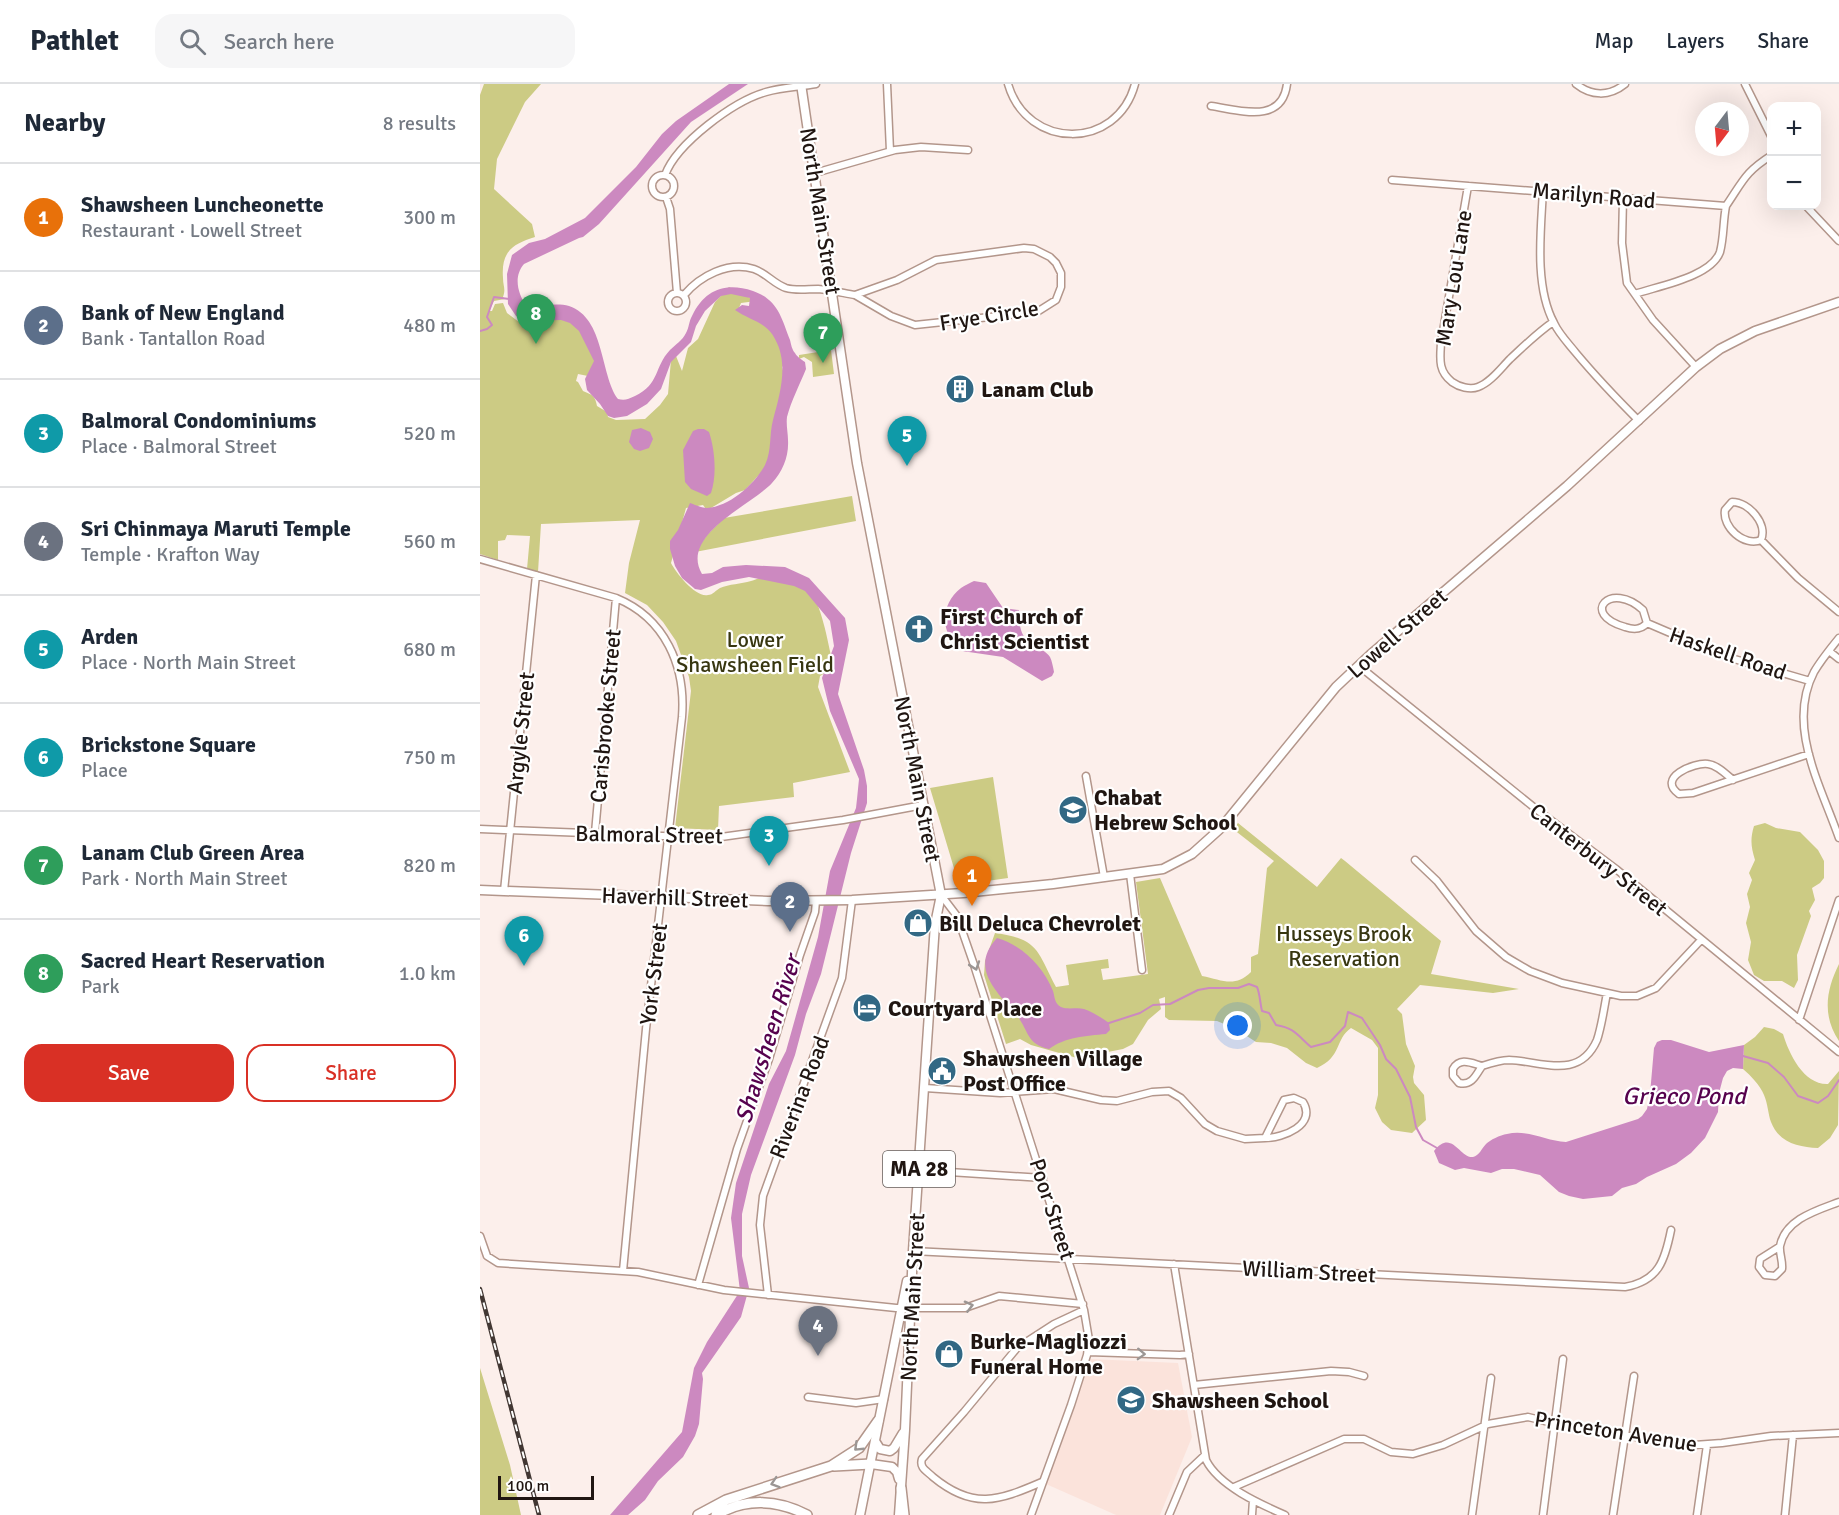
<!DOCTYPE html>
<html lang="en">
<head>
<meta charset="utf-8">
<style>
  :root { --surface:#fff; --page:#f6f6f7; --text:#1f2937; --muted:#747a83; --line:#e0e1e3; --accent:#d93025 }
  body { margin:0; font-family:Signika,sans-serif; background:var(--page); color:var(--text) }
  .controls { position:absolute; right:18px; top:18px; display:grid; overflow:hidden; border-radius:12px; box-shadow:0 6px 24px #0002 }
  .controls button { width:54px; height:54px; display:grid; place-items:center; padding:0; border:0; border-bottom:2px solid var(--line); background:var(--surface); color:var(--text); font:30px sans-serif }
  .compass { position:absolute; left:1215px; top:18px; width:54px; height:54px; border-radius:50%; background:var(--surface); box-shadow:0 6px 24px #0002; rotate:196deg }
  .scale { position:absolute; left:18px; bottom:15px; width:96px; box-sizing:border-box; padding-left:6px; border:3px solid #201612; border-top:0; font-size:16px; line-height:21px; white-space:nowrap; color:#201612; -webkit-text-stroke:4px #fff; paint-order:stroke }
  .you { position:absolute; left:758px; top:942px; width:21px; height:21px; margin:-15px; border:4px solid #fff; border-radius:50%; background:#1a73e8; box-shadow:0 0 0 9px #1a73e833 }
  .badge { display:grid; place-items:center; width:39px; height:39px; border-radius:50%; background:var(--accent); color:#fff; font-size:20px; font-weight:700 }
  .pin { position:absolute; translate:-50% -50px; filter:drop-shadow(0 2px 3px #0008) }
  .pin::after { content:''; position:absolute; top:32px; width:21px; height:18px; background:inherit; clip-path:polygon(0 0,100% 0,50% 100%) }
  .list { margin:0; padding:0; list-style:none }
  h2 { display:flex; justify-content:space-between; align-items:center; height:78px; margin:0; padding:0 24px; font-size:26px }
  h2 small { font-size:20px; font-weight:400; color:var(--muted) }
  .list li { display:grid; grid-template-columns:39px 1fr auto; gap:18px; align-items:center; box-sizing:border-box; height:108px; padding:0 24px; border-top:2px solid var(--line) }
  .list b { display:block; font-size:22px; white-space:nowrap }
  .list p { margin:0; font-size:20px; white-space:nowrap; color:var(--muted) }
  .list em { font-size:20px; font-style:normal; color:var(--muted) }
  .actions { display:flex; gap:12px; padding:18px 24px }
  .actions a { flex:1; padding:14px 0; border:2px solid var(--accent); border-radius:18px; text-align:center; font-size:21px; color:var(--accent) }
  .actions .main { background:var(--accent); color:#fff }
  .icon { flex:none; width:33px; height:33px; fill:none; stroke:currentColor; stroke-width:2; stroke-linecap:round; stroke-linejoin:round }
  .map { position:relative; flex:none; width:1359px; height:1431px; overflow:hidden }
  header { display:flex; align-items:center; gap:36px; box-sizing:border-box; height:84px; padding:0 30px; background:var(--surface); border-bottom:2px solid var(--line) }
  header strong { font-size:28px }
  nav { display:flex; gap:33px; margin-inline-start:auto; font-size:21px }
  .search { width:420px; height:54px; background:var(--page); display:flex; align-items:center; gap:15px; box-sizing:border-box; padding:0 21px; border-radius:18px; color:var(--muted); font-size:22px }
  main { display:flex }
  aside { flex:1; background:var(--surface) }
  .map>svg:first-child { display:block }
  .built { fill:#fbe3db }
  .green { fill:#cccb84 }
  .water { fill:#cc89c0 }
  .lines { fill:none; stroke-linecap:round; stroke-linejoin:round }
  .stream { stroke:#cc89c0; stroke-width:2 }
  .minor-casing { stroke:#b3968b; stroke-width:9 }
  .major-casing { stroke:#b3968b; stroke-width:11 }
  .highway-casing { stroke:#b3968b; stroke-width:12 }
  .minor { stroke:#fff; stroke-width:6 }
  .major { stroke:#fff; stroke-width:8 }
  .highway { stroke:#fff; stroke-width:9 }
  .rail-casing { stroke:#423733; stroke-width:4.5 }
  .rail { stroke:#fff; stroke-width:2; stroke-dasharray:7; stroke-linecap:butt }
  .oneway { stroke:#9b9694 }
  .labels { text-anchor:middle; stroke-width:4.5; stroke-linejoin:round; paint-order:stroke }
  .shield { fill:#fff; stroke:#635c59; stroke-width:1.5 }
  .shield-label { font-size:21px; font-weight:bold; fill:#201612 }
  .street-label { font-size:22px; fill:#201612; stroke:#fff }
  .poi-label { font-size:22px; font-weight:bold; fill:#201612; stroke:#fff; text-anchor:start }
  .park-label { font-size:22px; fill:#373610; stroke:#fff }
  .water-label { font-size:24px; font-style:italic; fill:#56024e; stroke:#fff }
</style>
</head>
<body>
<header>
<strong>Pathlet</strong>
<div class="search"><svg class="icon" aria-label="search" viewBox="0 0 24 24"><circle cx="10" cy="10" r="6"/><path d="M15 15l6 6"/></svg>Search here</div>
<nav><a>Map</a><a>Layers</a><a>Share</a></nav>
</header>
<main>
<aside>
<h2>Nearby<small>8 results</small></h2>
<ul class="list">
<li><span class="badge" style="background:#e8710a">1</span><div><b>Shawsheen Luncheonette</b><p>Restaurant · Lowell Street</p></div><em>300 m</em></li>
<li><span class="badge" style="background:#5c6f8a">2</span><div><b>Bank of New England</b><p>Bank · Tantallon Road</p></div><em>480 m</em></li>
<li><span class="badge" style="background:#0f9aa8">3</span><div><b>Balmoral Condominiums</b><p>Place · Balmoral Street</p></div><em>520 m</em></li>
<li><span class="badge" style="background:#6b7280">4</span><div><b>Sri Chinmaya Maruti Temple</b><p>Temple · Krafton Way</p></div><em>560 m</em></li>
<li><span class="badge" style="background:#0f9aa8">5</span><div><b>Arden</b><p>Place · North Main Street</p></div><em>680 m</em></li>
<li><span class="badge" style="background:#0f9aa8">6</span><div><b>Brickstone Square</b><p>Place</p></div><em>750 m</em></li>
<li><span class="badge" style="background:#2e9e5b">7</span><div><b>Lanam Club Green Area</b><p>Park · North Main Street</p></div><em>820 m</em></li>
<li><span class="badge" style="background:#2e9e5b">8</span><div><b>Sacred Heart Reservation</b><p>Park</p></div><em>1.0 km</em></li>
</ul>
<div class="actions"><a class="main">Save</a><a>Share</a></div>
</aside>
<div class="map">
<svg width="1359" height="1431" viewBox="0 0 1359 1431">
  <rect width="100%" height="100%" fill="#fcefeb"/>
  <path class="built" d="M610 1275 698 1279 712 1353 680 1431H636L566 1400Z"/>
  <path class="green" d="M4 0H61L45 18 17 75 14 105 52 140 55 153C32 160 21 168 23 194 23 202 26 205 23 213L25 215 14 217 9 227H12L15 220 23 219 27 229 39 238 84 234 102 244 119 276 108 292 98 290 96 297 98 298 103 307C113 311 115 312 117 322L127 328 128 333 136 336 165 335 180 321 188 310 191 276 196 272 202 287 208 264 218 255 235 218 249 203 276 217 261 219 259 224 298 241 304 281 302 283 305 293 289 380 265 406 256 409 231 424 226 425 223 421 206 424 191 479C196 489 216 514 228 511 233 511 236 506 240 504 249 500 261 500 271 497 273 497 278 494 280 494 289 493 322 501 329 507 341 517 348 559 352 576L346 579 345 589 340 592 338 603 370 688 313 699 314 713 239 722 238 746 195 744 211 607 209 593 196 557 183 538 167 521 145 509 149 479 160 436 61 440 58 488 47 485 50 452 27 451 25 456 18 457V476L0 470V11Z
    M351 266 354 290 333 293 332 278 324 273 319 275V271Z
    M372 412 376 437 215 468 227 451 244 434Z
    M513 693 528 794 479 801 450 704Z
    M758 739 837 803 861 774 865 777 961 857 951 890 1039 905 1013 909 940 901 917 925 922 930 926 960 935 982 933 993 934 999 944 1011 946 1036 932 1049 911 1046 902 1038 895 1024 898 1011V964L892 956 871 944C855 955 862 973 837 984L826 979 807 964 791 959 776 958 756 945 737 937 689 936 685 933V913L679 915 681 925 668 936 653 960 643 965 597 974 551 961 540 955 526 960 504 891 505 877 515 849C559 855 557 867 576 903L589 901 586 881 628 875 629 884 621 885 623 896 668 890 656 798 680 794 722 892C742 896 755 904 771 888V873L778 870 787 784 794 777 753 745Z
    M1285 739 1296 744 1320 748 1338 766 1344 777V794L1340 799 1332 804 1335 816 1329 827 1331 832 1317 871 1318 896 1314 904 1302 897H1284L1274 891 1268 876 1271 858 1266 839 1270 823 1267 810 1272 796 1269 789 1275 776C1271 763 1270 755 1274 742Z
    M1359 880V957C1342 932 1346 906 1359 880Z
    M1284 943 1294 945 1303 950C1309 970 1324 1001 1348 1000L1359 987 1358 1041 1350 1054 1338 1064C1319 1063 1299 1059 1291 1038 1288 1030 1288 1020 1284 1011 1280 1001 1271 992 1263 985L1264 961 1275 953Z
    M0 1284 30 1381 41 1431H0Z"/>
  <path class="water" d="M249 0H268L211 38 119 140 103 153 99 154 44 180C33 193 38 209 46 222 59 223 76 218 89 222 125 234 120 290 138 315 145 317 148 315 155 312 180 300 174 283 190 266 196 260 202 257 206 249 209 244 209 237 212 232 225 205 246 198 273 207 298 216 301 233 310 256 311 260 312 266 315 269 317 273 322 276 325 278L326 285C320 300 311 317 307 333 306 341 308 349 308 356 309 372 303 387 292 399 272 421 199 451 222 490L232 489 243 483 266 481 305 483 329 494 365 534 369 556 358 610 384 686 387 702V719L371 769 341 890 326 930 315 971 271 1091 262 1130V1172L269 1204 261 1233 222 1289 223 1295 219 1340 215 1352 203 1373 178 1397 165 1416 148 1431H130L202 1348 214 1284 227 1258 260 1207 251 1134 256 1099 289 1000 306 967 338 853 350 787 376 724 377 715 379 695 350 627 342 594 354 562 350 537 325 507 314 502 269 493 242 498 221 506 215 505 202 494 195 482 190 465V457L198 446 210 419C216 421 222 424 227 424 249 423 275 400 285 381 292 366 289 351 293 336 300 310 309 280 295 255 287 238 269 236 255 226L262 221 269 222 270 214 251 210 241 212 225 227 216 242 211 258 191 278 181 305 167 320 147 332 134 334 128 332 120 320 107 306 105 295 114 277 99 247 90 239 81 236 46 237 36 232 28 220 27 190 32 171 49 159 65 155 105 134 156 83 182 50 196 37Z
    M161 344 170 348 173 355 169 364 160 367 154 365 149 358 152 346Z
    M218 345H224L229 348C235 366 237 391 231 409L227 412 211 405 205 398 203 366 213 347Z
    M494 497 506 499 523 524 539 526C539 533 539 540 541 546 546 563 563 562 570 573 572 577 573 583 574 588L572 592 562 597 523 573 482 567C460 551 459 521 481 504 485 501 490 499 494 497Z
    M517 854C542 861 563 882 573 907 575 913 574 919 581 923 588 926 597 923 604 925 613 928 622 934 629 939L630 946 626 950C606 952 585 953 569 965 547 960 549 948 538 933 519 909 488 885 517 854Z
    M1182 956H1191L1229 968 1264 961 1263 985 1253 984 1247 987 1243 994 1239 1009 1238 1028 1225 1054 1211 1069 1196 1080 1167 1093 1156 1100 1142 1104 1132 1112 1103 1115 1089 1112 1079 1108 1060 1091 1034 1085H1022L1011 1089 984 1084 975 1086 959 1079 954 1067C972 1044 980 1075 993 1073 999 1072 1002 1064 1006 1060 1010 1056 1020 1051 1027 1050 1047 1045 1066 1057 1086 1058L1158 1035 1162 1032 1167 1025 1170 1010 1174 964 1177 958Z"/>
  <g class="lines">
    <path class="stream" d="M0 247 7 245 12 241 7 233 14 213 29 215
      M629 939 660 929 673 921 690 920 718 906 729 904H758L769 900 777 903C780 910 780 919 782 927L789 929 796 941C815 944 818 952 831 963L850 958 865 942 868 928 882 934 900 961 906 975 916 985 930 1013 936 1043 943 1056 957 1064
      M1263 972 1288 979 1304 993 1318 1012 1338 1019 1348 1012 1359 996"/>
    <g class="minor-casing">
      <path id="minor" d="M407 0 410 67
        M528 0C547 66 637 67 655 0
        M1096 0C1111 12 1129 13 1145 0
        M1265 0 1292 54
        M731 22C759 26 802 41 807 0
        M335 89 415 66 441 63 488 66
        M172 102a11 11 0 1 1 22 0a11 11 0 1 1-22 0Z
        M185 91C197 59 254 17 286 8 303 3 319 3 336 0
        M912 96 1246 122C1263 97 1265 88 1292 71
        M988 102 961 259C960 275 958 287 972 298 979 303 990 306 998 303 1011 298 1021 284 1030 275 1044 262 1057 249 1073 238
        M1063 106C1061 146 1054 202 1074 239 1079 250 1088 259 1096 269 1116 293 1137 315 1159 337
        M186 113 190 125 197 209
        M1143 114 1142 159 1147 199 1173 236 1216 283
        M1326 122 1359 157
        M544 164 554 165 570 173 576 179 581 189V203L576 216 557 228 435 241 411 232 375 211 417 196 456 176Z
        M188 218a9 9 0 1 1 18 0a9 9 0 1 1-18 0Z
        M1155 210C1178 202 1231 193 1240 168 1244 153 1243 137 1246 122
        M204 211C220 192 248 177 274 185 286 189 294 200 306 204 316 207 328 205 338 205 350 206 363 209 375 211
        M1252 418C1269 418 1288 440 1281 456 1264 463 1242 443 1245 426Z
        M1281 456 1318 494 1359 528
        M0 475 136 514C185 534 206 582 202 633L166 945 143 1187
        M1167 539 1163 526C1131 496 1099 530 1145 543 1154 546 1161 546 1167 539L1244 572 1330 597
        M1359 554C1350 565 1341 576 1334 588 1306 642 1341 702 1359 754
        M1349 567 1359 575
        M879 582 1056 725 1136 785 1359 968
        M606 692 624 793
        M1253 696C1246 690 1237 681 1228 680 1214 678 1176 694 1199 710L1213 709 1329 670
        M0 745 234 754 363 736 443 721
        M115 749 136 514
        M935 776 957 797 996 847 1026 873 1050 887 1082 899 1141 912H1157L1176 904 1221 856
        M650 790 662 886
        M24 807 56 491
        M461 811 477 832 494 881 604 1226 574 1240 537 1264 484 1328 442 1375C439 1384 447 1387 453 1393 493 1426 518 1417 562 1398
        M1319 936 1359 816
        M1002 982C991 979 980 973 973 985V992L979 999C992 1002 996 991 1002 982 1011 979 1020 976 1029 976 1061 977 1099 997 1117 956 1122 941 1124 924 1127 909
        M445 1004 520 1009 574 1005 621 1016 637 1017 672 1008 689 1007 701 1014 725 1040 737 1047 765 1055 785 1054 804 1016 814 1014 823 1018C837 1041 803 1054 785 1054
        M439 1086 563 1094
        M0 1152 7 1172 18 1179 158 1188 244 1206 416 1224H485L519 1212 603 1220
        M1299 1163 1280 1175 1279 1183 1285 1191 1295 1192 1302 1185C1303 1177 1299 1169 1300 1162 1305 1135 1338 1126 1359 1118
        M433 1167 1145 1203C1179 1197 1185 1176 1191 1146
        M694 1180 726 1376C739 1402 780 1420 805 1431
        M218 1201 257 1065 289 975 320 871 335 828 336 817
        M288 1211 280 1141 283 1112 362 894 372 816
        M608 1268 700 1271 709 1270
        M714 1301 851 1287 869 1288 884 1292
        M328 1313 376 1319 404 1315
        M754 1403 864 1355H884L911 1368 933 1370 963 1361 1008 1340 1048 1333 1093 1344 1214 1361 1242 1359 1291 1352 1359 1349
        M551 1431 591 1321 607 1271 609 1256 604 1226
        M689 1431 707 1388 724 1372
        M772 1431 773 1416
        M992 1431 1011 1294
        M1063 1431 1083 1275
        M1133 1431 1154 1292
        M1217 1431 1227 1361
        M1305 1431 1313 1351"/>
    </g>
    <g class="major-casing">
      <path id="major" d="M321 0 377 379 461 811 455 840 433 1167 425 1346 419 1431
        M0 806 288 817 372 816 483 809 573 800 683 785 712 770 741 744 856 603 890 571 1087 402 1216 283 1240 265 1275 247 1359 218
        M395 1357 400 1365 410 1367 414 1364 423 1349
        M391 1380 412 1383 417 1388 419 1395
        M380 1431 427 1197"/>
    </g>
    <g class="highway-casing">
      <path id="highway" d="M354 1382 391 1380
        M421 1404 424 1431
        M218 1431 246 1416 351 1382 379 1364 398 1337
        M236 1431C265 1414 297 1415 327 1431"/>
    </g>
    <use href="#minor" class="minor"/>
    <use href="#major" class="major"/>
    <use href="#highway" class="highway"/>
    <g class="rail-casing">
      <path id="rail" d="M0 1205 59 1431"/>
    </g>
    <use href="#rail" class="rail"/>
  </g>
  <defs><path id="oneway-chevron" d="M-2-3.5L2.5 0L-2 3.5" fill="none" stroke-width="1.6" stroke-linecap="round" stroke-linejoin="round" transform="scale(1.5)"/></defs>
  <g class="oneway">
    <use href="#oneway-chevron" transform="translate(495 882) rotate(71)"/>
    <use href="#oneway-chevron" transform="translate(489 1222) rotate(-14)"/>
    <use href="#oneway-chevron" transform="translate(661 1270) rotate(2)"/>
    <use href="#oneway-chevron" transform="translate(378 1363) rotate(136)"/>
    <use href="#oneway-chevron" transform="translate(295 1399) rotate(162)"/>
  </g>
  <defs>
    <g id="building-disc" transform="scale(1.5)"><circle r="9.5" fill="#326884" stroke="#fff"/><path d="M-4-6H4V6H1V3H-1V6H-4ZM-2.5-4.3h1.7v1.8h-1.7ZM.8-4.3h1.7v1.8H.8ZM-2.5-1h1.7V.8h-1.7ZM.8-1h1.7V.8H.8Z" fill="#fff"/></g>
    <g id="church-disc" transform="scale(1.5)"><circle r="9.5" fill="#326884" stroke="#fff"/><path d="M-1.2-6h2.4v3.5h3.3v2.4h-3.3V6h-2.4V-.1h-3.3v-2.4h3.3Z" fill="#fff"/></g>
    <g id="school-disc" transform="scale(1.5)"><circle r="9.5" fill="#326884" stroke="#fff"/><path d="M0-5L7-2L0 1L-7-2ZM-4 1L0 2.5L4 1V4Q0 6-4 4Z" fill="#fff"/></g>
    <g id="shop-disc" transform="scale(1.5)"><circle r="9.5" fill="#326884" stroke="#fff"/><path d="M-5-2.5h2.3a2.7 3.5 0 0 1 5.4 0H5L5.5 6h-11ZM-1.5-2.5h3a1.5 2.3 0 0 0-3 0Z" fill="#fff"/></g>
    <g id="hotel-disc" transform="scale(1.5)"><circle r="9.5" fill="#326884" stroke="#fff"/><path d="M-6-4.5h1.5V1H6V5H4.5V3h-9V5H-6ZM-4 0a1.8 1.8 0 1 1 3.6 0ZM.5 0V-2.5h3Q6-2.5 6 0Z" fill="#fff"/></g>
    <g id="civic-disc" transform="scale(1.5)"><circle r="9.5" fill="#326884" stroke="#fff"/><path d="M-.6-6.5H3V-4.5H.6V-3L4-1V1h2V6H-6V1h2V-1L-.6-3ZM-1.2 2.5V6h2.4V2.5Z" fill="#fff"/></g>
  </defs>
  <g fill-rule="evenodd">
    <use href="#building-disc" x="480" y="305"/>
    <use href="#church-disc" x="439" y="545"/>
    <use href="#school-disc" x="593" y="726"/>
    <use href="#shop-disc" x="438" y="839"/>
    <use href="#hotel-disc" x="387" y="924"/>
    <use href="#civic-disc" x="462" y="987"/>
    <use href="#shop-disc" x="469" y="1270"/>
    <use href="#school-disc" x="651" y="1316"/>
  </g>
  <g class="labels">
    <rect class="shield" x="403" y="1067" width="72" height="36" rx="4.5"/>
    <g class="shield-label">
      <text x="439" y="1092">MA 28</text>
    </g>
    <g class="street-label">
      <text transform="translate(1114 111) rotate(5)" y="8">Marilyn Road</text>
      <text transform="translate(341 127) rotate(81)" y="8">North Main Street</text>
      <text transform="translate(973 194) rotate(-81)" y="8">Mary Lou Lane</text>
      <text transform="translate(509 231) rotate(-9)" y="8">Frye Circle</text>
      <text transform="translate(917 549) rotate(-41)" y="8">Lowell Street</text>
      <text transform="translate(1248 569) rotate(19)" y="8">Haskell Road</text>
      <text transform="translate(125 632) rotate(-85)" y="8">Carisbrooke Street</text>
      <text transform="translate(40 649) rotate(-84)" y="8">Argyle Street</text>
      <text transform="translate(438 695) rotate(79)" y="8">North Main Street</text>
      <text transform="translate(169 750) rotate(1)" y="8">Balmoral Street</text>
      <text transform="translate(1119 775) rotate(38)" y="8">Canterbury Street</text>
      <text transform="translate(195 813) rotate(2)" y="8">Haverhill Street</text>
      <text transform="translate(173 890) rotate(-83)" y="8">York Street</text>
      <text transform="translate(319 1013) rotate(-69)" y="8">Riverina Road</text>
      <text transform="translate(573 1125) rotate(72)" y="8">Poor Street</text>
      <text transform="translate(829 1187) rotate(3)" y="8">William Street</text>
      <text transform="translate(432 1213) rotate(-87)" y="8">North Main Street</text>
      <text transform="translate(1136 1347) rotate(9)" y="8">Princeton Avenue</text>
    </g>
    <g class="poi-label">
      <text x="501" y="313">Lanam Club</text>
      <text x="460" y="540">First Church of<tspan x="460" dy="25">Christ Scientist</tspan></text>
      <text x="614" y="721">Chabat<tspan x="614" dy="25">Hebrew School</tspan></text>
      <text x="459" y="847">Bill Deluca Chevrolet</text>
      <text x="408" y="932">Courtyard Place</text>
      <text x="483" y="982">Shawsheen Village<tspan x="483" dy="25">Post Office</tspan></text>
      <text x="490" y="1265">Burke-Magliozzi<tspan x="490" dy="25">Funeral Home</tspan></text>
      <text x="672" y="1324">Shawsheen School</text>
    </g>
    <g class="park-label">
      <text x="275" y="563">Lower<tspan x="275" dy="25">Shawsheen Field</tspan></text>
      <text x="864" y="857">Husseys Brook<tspan x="864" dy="25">Reservation</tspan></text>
    </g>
    <g class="water-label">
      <text transform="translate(288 955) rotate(-73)" y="8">Shawsheen River</text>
      <text x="1204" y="1020">Grieco Pond</text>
    </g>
  </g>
</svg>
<div class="controls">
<button>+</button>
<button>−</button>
</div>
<svg class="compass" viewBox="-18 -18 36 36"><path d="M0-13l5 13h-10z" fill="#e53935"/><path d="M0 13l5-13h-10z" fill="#747a83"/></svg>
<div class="scale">100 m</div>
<div class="you"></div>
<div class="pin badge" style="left:492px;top:822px;background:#e8710a">1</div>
<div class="pin badge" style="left:310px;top:848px;background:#5c6f8a">2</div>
<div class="pin badge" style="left:289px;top:782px;background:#0f9aa8">3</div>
<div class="pin badge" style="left:338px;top:1272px;background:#6b7280">4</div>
<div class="pin badge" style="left:427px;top:382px;background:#0f9aa8">5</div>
<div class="pin badge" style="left:44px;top:882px;background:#0f9aa8">6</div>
<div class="pin badge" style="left:343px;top:279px;background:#2e9e5b">7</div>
<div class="pin badge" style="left:56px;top:260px;background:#2e9e5b">8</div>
</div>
</main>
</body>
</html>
